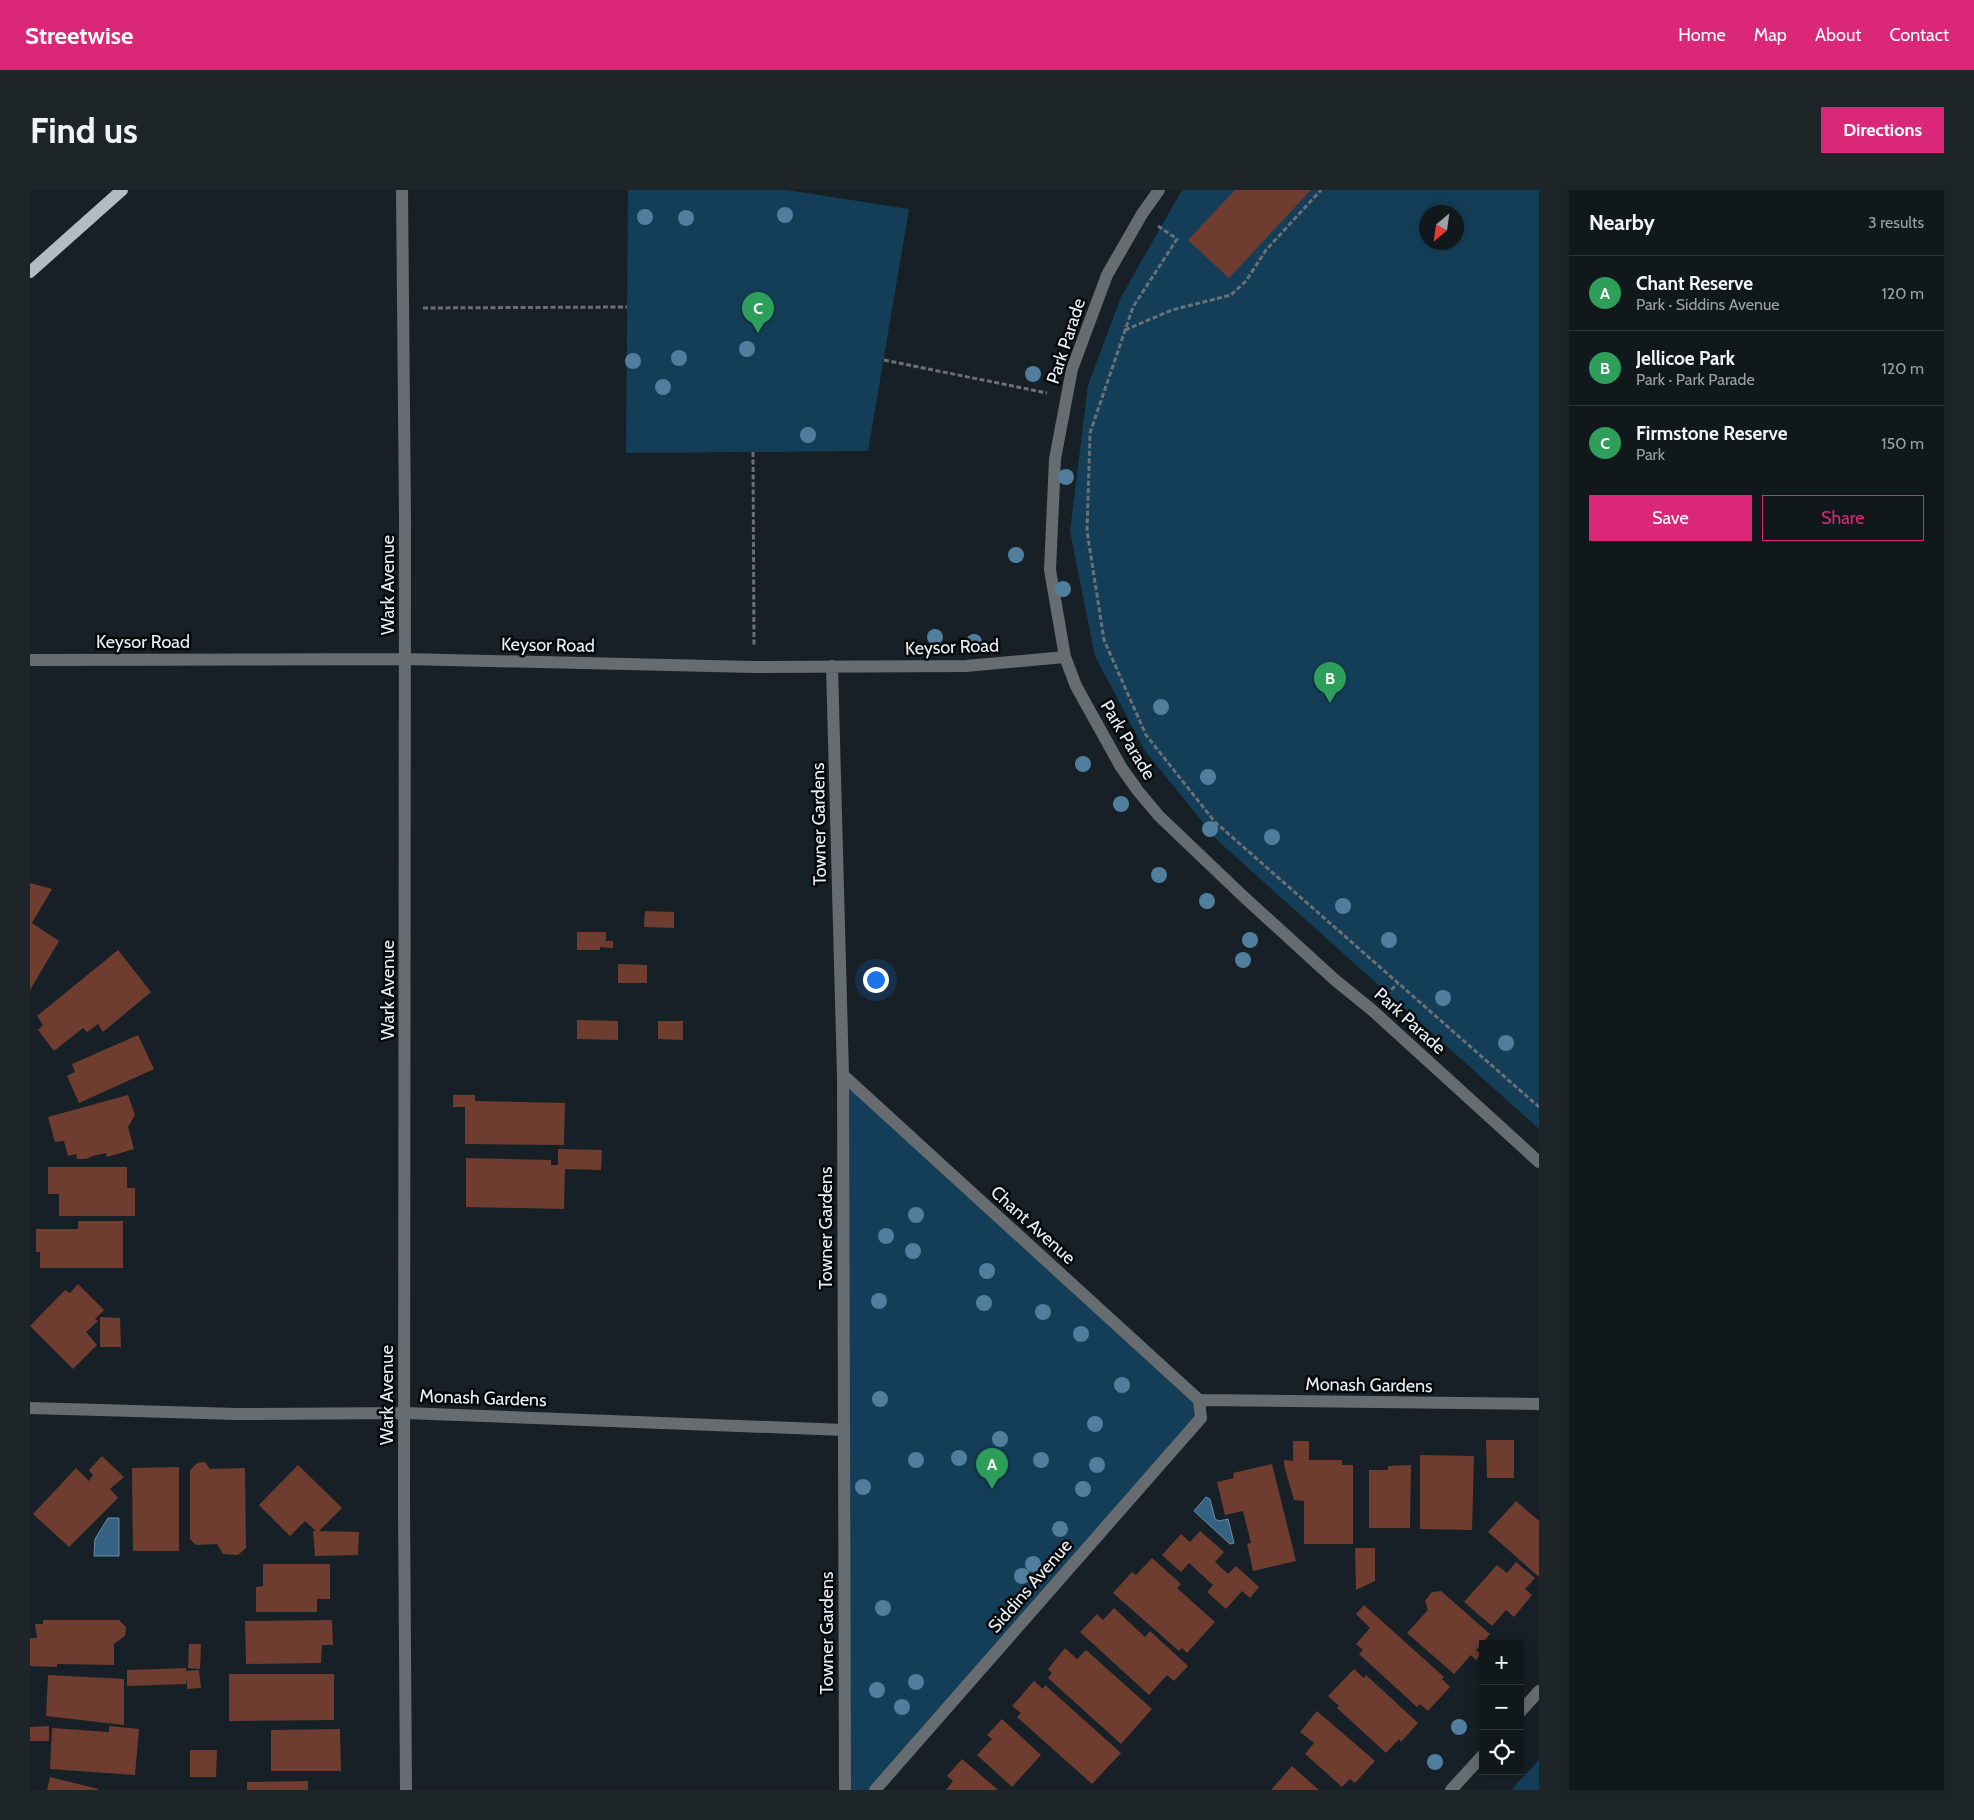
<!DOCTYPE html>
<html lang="en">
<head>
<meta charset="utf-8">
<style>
  :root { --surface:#11181c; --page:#1e2529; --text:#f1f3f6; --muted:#9ca0a3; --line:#30373b; --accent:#db2777 }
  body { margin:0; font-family:Cabin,sans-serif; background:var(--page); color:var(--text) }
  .controls { position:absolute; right:15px; bottom:15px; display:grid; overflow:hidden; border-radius:0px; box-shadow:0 2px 12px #0003 }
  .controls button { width:45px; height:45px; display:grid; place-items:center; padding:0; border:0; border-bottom:1px solid var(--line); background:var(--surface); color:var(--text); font:25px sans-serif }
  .compass { position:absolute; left:1389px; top:15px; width:45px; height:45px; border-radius:50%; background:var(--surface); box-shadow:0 2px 12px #0003; rotate:209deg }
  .you { position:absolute; left:845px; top:789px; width:18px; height:18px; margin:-12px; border:4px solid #fff; border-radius:50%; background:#1a73e8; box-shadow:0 0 0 8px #1a73e833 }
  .badge { display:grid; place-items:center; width:32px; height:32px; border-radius:50%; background:var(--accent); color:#fff; font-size:16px; font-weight:700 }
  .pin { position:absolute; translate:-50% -41px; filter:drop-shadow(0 1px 2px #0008) }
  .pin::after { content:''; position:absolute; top:26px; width:18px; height:15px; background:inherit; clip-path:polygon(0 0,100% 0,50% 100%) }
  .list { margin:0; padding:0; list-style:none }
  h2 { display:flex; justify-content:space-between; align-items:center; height:65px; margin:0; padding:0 20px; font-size:21px }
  h2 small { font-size:16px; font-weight:400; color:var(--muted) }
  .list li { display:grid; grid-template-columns:32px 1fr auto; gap:15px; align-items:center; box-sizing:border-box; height:75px; padding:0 20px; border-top:1px solid var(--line) }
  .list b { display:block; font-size:19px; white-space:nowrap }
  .list p { margin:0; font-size:16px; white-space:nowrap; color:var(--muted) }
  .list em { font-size:16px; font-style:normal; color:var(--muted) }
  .actions { display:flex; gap:10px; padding:15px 20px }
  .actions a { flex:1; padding:11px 0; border:1px solid var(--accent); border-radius:0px; text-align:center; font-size:18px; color:var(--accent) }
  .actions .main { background:var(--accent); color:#fff }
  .icon { flex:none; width:28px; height:28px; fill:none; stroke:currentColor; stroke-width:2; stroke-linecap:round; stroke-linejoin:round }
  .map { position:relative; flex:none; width:1509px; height:1600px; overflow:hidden; border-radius:0px }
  header { display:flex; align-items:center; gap:30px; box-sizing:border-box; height:70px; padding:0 25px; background:var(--accent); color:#fff }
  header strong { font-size:24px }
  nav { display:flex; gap:28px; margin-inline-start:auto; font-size:18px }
  .intro { display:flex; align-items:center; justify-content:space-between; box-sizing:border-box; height:120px; padding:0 30px }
  h1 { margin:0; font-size:35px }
  .button { padding:12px 22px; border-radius:0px; background:var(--accent); color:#fff; font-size:18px; font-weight:700 }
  main { display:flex; gap:30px; padding:0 30px }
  aside { flex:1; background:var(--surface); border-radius:0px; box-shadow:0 2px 12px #0003 }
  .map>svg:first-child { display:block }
  .green { fill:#143e58; fill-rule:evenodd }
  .water { fill:#336282; stroke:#6a8da4 }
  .building { fill:#6e3d30 }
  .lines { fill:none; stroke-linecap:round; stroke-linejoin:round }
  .path { stroke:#697176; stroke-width:3; stroke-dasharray:5 2.5; stroke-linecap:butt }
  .minor { stroke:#676c70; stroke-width:12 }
  .tertiary { stroke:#676c70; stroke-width:12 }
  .primary { stroke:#b1bcc3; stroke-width:12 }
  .tree { fill:#517e9c }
  .labels { text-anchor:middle; stroke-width:5; stroke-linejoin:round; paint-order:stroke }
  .street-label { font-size:18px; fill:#eaf0f4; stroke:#06090c }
</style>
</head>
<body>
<header>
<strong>Streetwise</strong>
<nav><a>Home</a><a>Map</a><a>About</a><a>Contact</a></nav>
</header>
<div class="intro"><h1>Find us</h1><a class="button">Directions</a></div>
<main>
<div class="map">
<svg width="1509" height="1600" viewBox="0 0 1509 1600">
  <rect width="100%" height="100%" fill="#172026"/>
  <path class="green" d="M598 0H757L879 19 838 261 596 263Z
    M1152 0H1509V939L1188 651 1115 561 1065 466 1040 341 1058 195 1091 107ZM1396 22H1426V52H1396Z
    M813 885 1169 1210 1171 1228 845 1600H815Z
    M1509 1570V1600H1481Z"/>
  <path class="water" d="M1176 1307 1180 1309 1185 1329 1189 1331 1198 1329 1204 1353 1200 1354 1164 1321Z
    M78 1328H89V1366H64L65 1349Z"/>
  <path class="building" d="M1205 0H1281L1199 88 1158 50Z
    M0 693 22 699 2 733 29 751 0 800Z
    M615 721 644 722V738L614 737Z
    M547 742H576V751H583V758L570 757V760H547Z
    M88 760 121 802 73 842 68 834 57 842 53 838 24 861 8 840 13 835 7 826Z
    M588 774 617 775V793H588Z
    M547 830 588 831V850L547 849Z
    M628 831H653V850L628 849Z
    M108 845 124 879 49 913 37 886 45 882 42 874Z
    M98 905 105 925 98 937 104 959 77 967 76 963 63 966 56 969H47L46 964 38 966 34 951 25 952 18 927Z
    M423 905H445V911L535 913 534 955 435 954V917H423Z
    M528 959 572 960 571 980 535 979 534 1019 436 1017V968L521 970V975H528Z
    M18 977H97V998H105V1026H29V1004H18Z
    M48 1031H93V1078H10V1062H6V1039H48Z
    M48 1094 74 1120 65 1129 68 1131 56 1142 67 1155 43 1179 0 1136 35 1100 40 1103Z
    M70 1127 90 1128 91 1157H70Z
    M1456 1250H1484V1288H1457Z
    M1263 1251H1279V1270H1312V1275H1323V1354H1274V1311L1264 1310 1254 1275V1270L1263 1271Z
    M1390 1265 1444 1266 1442 1340 1390 1339Z
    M72 1266 94 1287 80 1299 88 1308 39 1357 3 1324 46 1278 59 1291 63 1285 59 1280Z
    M175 1272 180 1279 215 1278 216 1358 208 1365 193 1364 187 1354 166 1355 160 1349V1280L167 1273Z
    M1242 1274 1266 1371 1223 1381 1217 1354 1221 1353 1213 1321 1195 1325 1187 1292 1204 1288 1203 1283Z
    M268 1275 312 1318 289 1341 329 1342 328 1365 285 1366 283 1341H286L275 1331 260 1346 229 1315Z
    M1381 1275 1380 1338H1339V1280H1358V1276Z
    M149 1277V1361H103L102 1278Z
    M1486 1311 1509 1331V1387L1458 1342Z
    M1170 1341 1194 1362 1185 1372 1198 1384 1206 1376 1229 1397 1220 1408 1212 1401 1196 1419 1177 1402 1183 1395 1159 1373 1151 1382 1132 1365 1151 1344 1160 1352Z
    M1325 1358H1345V1391L1326 1400Z
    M1122 1368 1151 1394 1147 1398 1185 1432 1157 1463 1152 1458 1149 1461 1083 1403 1102 1382 1106 1385Z
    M1486 1372 1505 1388 1495 1399 1502 1405 1484 1427 1476 1420 1462 1436 1434 1412 1467 1375 1477 1383Z
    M233 1374H300V1409H287V1422H226V1397L233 1396Z
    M1411 1401 1460 1444 1446 1460 1451 1464 1446 1470 1441 1465 1424 1484 1377 1443 1398 1420 1395 1411 1402 1402Z
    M1334 1415 1414 1487 1412 1489 1420 1497 1398 1521 1390 1514 1387 1517 1329 1464 1333 1460 1326 1454 1340 1438 1326 1424Z
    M1084 1418 1115 1447 1120 1441 1158 1476 1144 1491 1137 1485 1119 1505 1050 1442 1067 1424 1073 1430Z
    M13 1430H89L96 1437 95 1446 84 1454V1475L27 1474V1477L0 1476V1448H7L5 1434H13Z
    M302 1430 303 1455H292L291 1473 216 1474 215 1431Z
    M159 1454H171L170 1479 158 1478Z
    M1035 1458 1047 1469 1056 1460 1122 1519 1091 1554 1018 1488 1022 1483 1018 1479Z
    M156 1478V1481L169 1480 171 1498 157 1499V1488L156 1494 97 1496V1480Z
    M1324 1479 1334 1488 1336 1485 1388 1533 1371 1552 1369 1549 1356 1563 1307 1518 1309 1516 1298 1506Z
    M199 1484H304V1530L199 1531Z
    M18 1485 94 1489V1535L16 1526Z
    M1004 1491 1013 1499 1015 1495 1091 1563 1062 1594 987 1527 991 1523 982 1516Z
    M1287 1521 1345 1571 1325 1593 1320 1589 1312 1597 1275 1564 1284 1553 1270 1542Z
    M972 1529 1011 1565 982 1597 947 1565 962 1549 957 1545Z
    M19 1536V1551H0V1537Z
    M79 1536 109 1539 105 1585 20 1579 22 1538 79 1542Z
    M310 1539 311 1581H241V1540Z
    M160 1560H187L186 1587H160Z
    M932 1569 968 1600H916L923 1591 917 1586Z
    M1262 1576 1289 1600H1241Z
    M20 1587 68 1599V1600H17Z
    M278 1591V1600H217V1592Z"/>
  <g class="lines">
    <path class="path" d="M1128 36 1147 49 1103 117 1060 243 1057 341 1074 450 1116 545 1185 632 1509 917
      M393 118 597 117
      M1095 140 1142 120 1201 105 1216 91 1236 60 1291 0
      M854 170 1017 203
      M723 262 724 456
      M1356 805 1368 793"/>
    <path class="minor" d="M372 0 375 328 374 1316 376 1600
      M1129 0 1112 24 1077 85 1042 179 1025 269 1020 380 1035 467 1046 496 1091 577 1108 601 1129 626 1214 707 1305 790 1342 820 1509 972
      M0 470 375 469 724 477 936 476 1035 467
      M802 476 813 885 815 1600
      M813 885 1169 1210
      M1169 1210 1509 1214
      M0 1218 207 1224 375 1223 814 1240
      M845 1600 1171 1228 1169 1210"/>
    <path class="tertiary" d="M1490 1522 1509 1501
      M1421 1600 1453 1565"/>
    <path class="primary" d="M0 82 92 0"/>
  </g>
  <g class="tree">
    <circle cx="755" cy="25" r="8"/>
    <circle cx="615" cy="27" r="8"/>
    <circle cx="656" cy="28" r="8"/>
    <circle cx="717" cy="159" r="8"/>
    <circle cx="649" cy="168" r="8"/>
    <circle cx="603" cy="171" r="8"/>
    <circle cx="1003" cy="184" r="8"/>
    <circle cx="633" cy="197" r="8"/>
    <circle cx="778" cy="245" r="8"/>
    <circle cx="1036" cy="287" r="8"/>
    <circle cx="986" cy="365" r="8"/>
    <circle cx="1033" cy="399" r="8"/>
    <circle cx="905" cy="447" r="8"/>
    <circle cx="944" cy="452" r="8"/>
    <circle cx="1131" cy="517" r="8"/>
    <circle cx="1053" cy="574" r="8"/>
    <circle cx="1178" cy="587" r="8"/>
    <circle cx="1091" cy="614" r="8"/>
    <circle cx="1180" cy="639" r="8"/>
    <circle cx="1242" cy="647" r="8"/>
    <circle cx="1129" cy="685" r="8"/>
    <circle cx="1177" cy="711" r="8"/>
    <circle cx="1313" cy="716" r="8"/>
    <circle cx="1220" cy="750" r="8"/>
    <circle cx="1359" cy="750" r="8"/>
    <circle cx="1213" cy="770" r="8"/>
    <circle cx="1413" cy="808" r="8"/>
    <circle cx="1476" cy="853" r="8"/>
    <circle cx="886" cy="1025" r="8"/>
    <circle cx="856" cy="1046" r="8"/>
    <circle cx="883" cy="1061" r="8"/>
    <circle cx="957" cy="1081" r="8"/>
    <circle cx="849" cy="1111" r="8"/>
    <circle cx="954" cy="1113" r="8"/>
    <circle cx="1013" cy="1122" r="8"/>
    <circle cx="1051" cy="1144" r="8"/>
    <circle cx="1092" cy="1195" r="8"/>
    <circle cx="850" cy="1209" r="8"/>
    <circle cx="1065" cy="1234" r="8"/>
    <circle cx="970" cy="1249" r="8"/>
    <circle cx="929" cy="1268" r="8"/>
    <circle cx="886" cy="1270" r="8"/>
    <circle cx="1011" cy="1270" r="8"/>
    <circle cx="1067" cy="1275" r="8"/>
    <circle cx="833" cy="1297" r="8"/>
    <circle cx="1053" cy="1299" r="8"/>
    <circle cx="1030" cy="1339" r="8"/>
    <circle cx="1003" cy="1374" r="8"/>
    <circle cx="992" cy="1386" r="8"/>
    <circle cx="853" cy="1418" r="8"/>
    <circle cx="886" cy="1492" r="8"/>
    <circle cx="847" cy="1500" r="8"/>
    <circle cx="872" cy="1517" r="8"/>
    <circle cx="1429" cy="1537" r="8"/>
    <circle cx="1405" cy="1572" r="8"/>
  </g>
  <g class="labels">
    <g class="street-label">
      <text transform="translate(1036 151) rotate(-72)" y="6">Park Parade</text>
      <text transform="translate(358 395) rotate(-90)" y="6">Wark Avenue</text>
      <text x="113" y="458">Keysor Road</text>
      <text transform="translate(518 455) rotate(1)" y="6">Keysor Road</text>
      <text transform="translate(922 457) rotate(-2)" y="6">Keysor Road</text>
      <text transform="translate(1098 550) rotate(59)" y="6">Park Parade</text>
      <text transform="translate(789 634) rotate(-91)" y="6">Towner Gardens</text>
      <text transform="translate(358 800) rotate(-90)" y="6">Wark Avenue</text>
      <text transform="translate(1380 831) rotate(42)" y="6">Park Parade</text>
      <text transform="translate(1003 1035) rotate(42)" y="6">Chant Avenue</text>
      <text transform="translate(796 1038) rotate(-90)" y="6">Towner Gardens</text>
      <text transform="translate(1339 1195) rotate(1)" y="6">Monash Gardens</text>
      <text transform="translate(357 1205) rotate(-90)" y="6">Wark Avenue</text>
      <text transform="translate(453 1208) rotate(2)" y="6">Monash Gardens</text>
      <text transform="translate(1000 1396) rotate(-49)" y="6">Siddins Avenue</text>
      <text transform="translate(797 1443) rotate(-90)" y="6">Towner Gardens</text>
    </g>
  </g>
</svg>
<div class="controls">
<button>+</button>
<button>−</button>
<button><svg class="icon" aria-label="locate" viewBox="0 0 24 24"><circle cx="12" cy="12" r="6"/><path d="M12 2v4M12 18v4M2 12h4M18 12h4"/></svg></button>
</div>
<svg class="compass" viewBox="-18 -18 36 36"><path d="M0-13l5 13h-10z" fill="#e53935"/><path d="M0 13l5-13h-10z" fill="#9ca0a3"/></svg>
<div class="you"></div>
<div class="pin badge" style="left:962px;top:1299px;background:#2e9e5b">A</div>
<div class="pin badge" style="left:1300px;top:513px;background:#2e9e5b">B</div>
<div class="pin badge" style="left:728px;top:143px;background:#2e9e5b">C</div>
</div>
<aside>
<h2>Nearby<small>3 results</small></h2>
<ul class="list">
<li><span class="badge" style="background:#2e9e5b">A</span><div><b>Chant Reserve</b><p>Park · Siddins Avenue</p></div><em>120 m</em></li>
<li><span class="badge" style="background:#2e9e5b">B</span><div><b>Jellicoe Park</b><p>Park · Park Parade</p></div><em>120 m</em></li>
<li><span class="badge" style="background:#2e9e5b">C</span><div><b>Firmstone Reserve</b><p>Park</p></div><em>150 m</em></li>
</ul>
<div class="actions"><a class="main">Save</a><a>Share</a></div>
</aside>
</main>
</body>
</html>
